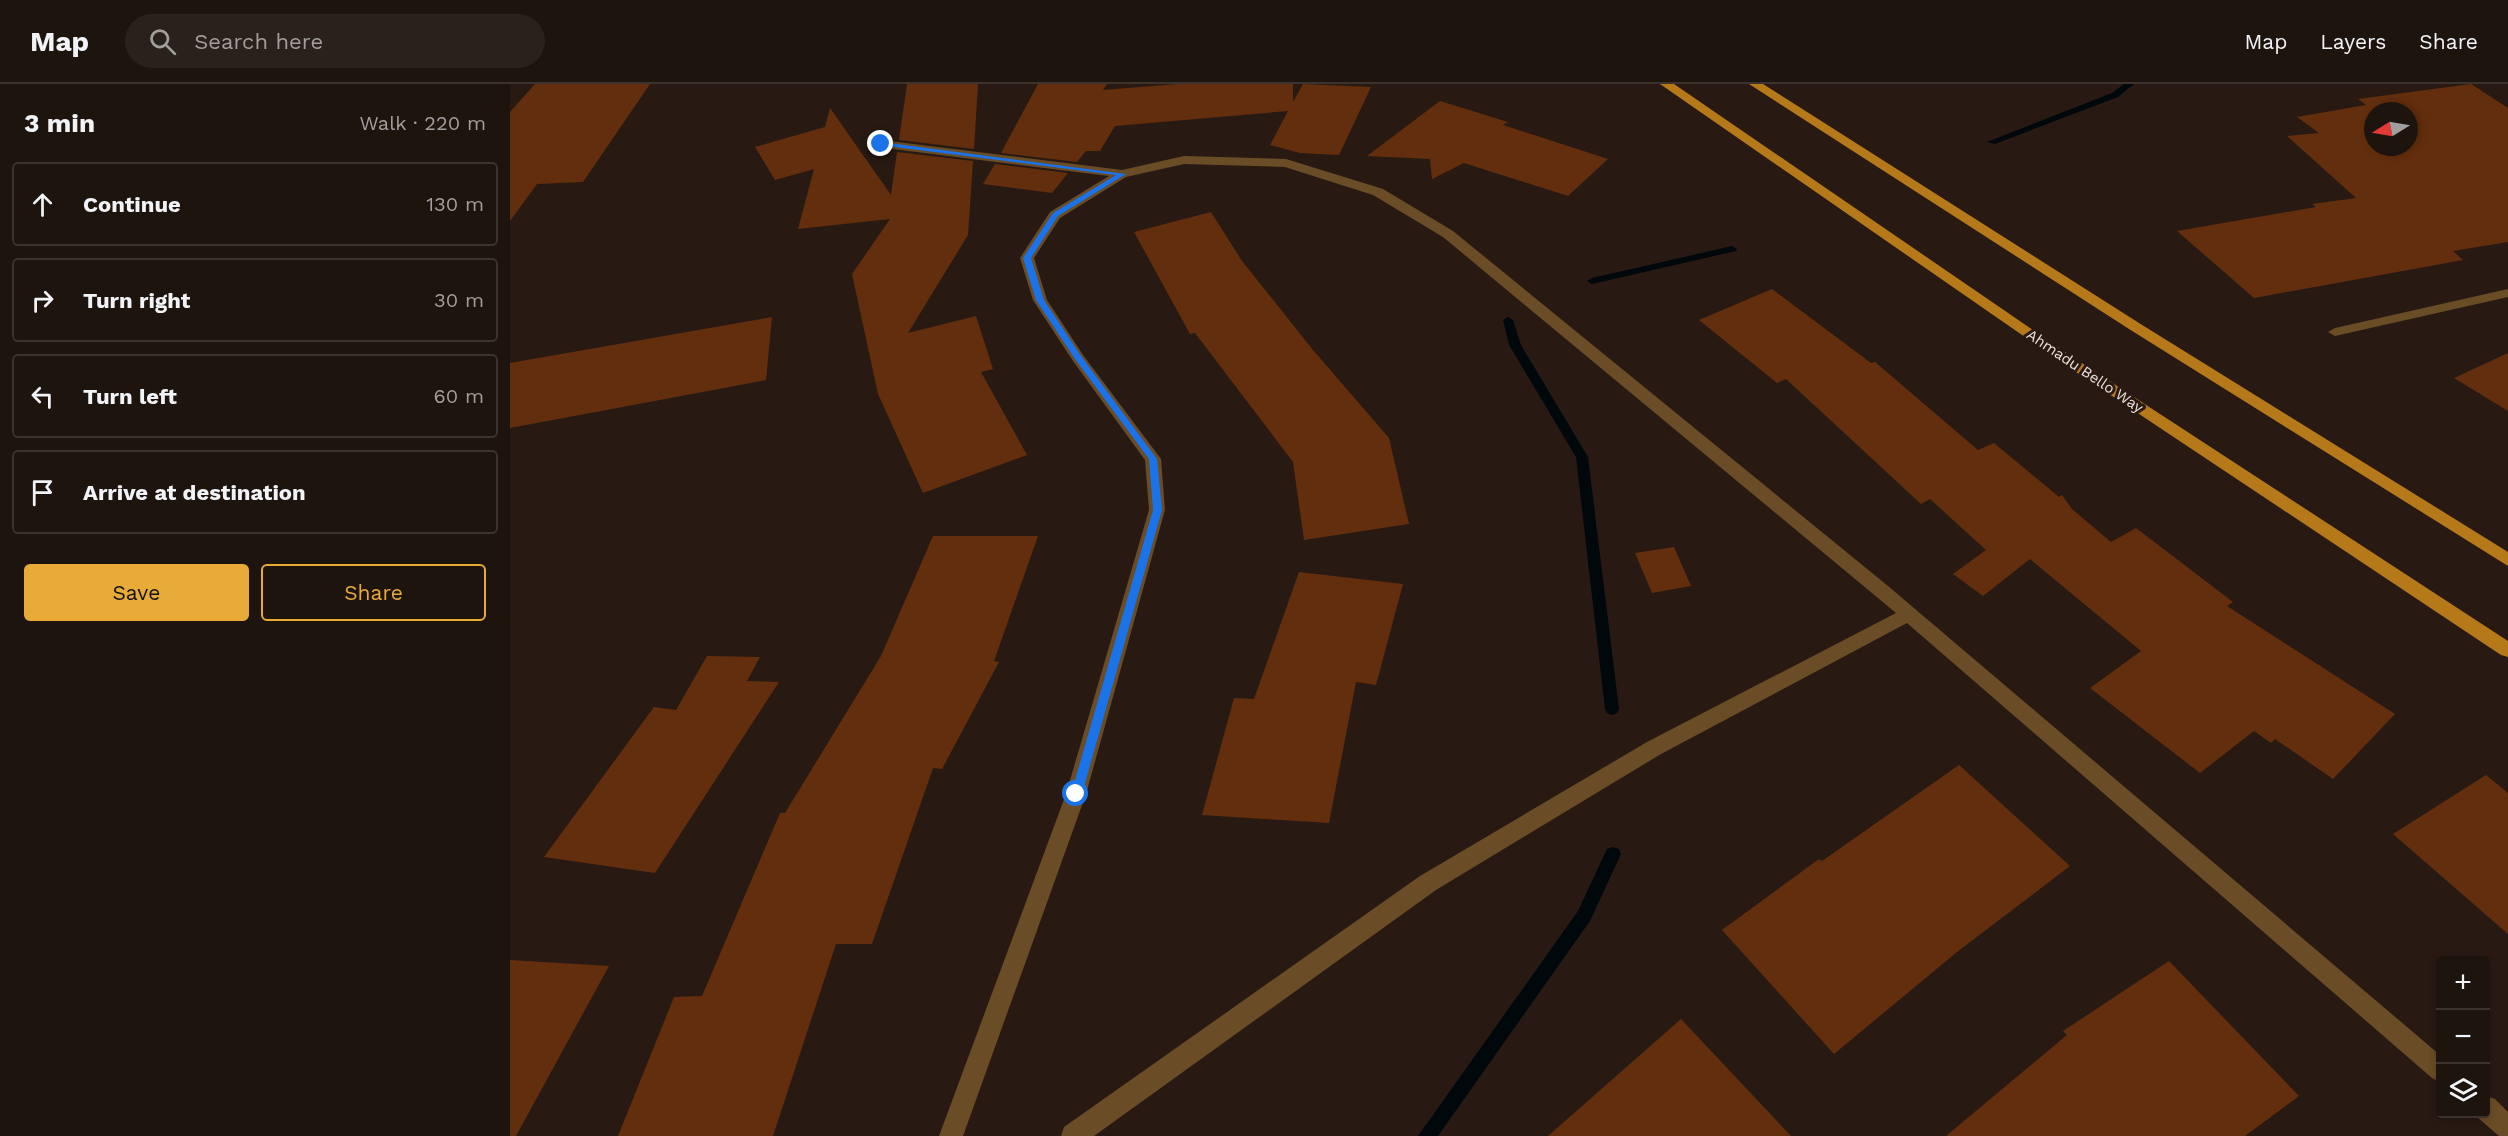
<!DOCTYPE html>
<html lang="en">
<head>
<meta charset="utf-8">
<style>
  :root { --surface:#1e140e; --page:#2b211c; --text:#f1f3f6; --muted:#a19e9e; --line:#3c332e; --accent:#e8ab37 }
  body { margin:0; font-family:"Work Sans",sans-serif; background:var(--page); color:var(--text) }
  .controls { position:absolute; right:18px; bottom:18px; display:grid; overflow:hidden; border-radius:6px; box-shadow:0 3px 9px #0003 }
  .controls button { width:54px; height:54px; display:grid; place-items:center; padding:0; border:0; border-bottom:2px solid var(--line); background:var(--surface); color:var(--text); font:30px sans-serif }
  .compass { position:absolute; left:1854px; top:18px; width:54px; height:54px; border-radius:50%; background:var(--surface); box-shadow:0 3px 9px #0003; rotate:259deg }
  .stop { position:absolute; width:18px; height:18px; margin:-14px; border:4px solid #1a73e8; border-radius:50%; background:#fff }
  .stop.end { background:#1a73e8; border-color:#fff; box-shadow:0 2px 6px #0008 }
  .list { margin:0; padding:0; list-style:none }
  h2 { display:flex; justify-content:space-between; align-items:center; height:78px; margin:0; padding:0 24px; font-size:26px }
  h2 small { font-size:20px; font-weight:400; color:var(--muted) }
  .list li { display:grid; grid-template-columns:39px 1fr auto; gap:18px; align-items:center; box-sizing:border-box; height:84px; margin:0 12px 12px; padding:0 12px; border:2px solid var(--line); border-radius:6px }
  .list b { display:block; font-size:22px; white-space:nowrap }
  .list em { font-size:20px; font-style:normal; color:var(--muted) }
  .actions { display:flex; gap:12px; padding:18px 24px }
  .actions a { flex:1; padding:14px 0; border:2px solid var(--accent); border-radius:6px; text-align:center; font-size:21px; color:var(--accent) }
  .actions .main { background:var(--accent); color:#111 }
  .icon { flex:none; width:33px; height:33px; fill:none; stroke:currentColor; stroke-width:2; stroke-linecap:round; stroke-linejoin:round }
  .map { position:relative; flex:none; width:1998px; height:1052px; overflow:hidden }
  header { display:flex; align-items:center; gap:36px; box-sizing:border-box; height:84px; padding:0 30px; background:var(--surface); border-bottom:2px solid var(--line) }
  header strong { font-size:28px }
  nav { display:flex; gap:33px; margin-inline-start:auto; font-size:21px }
  .search { width:420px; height:54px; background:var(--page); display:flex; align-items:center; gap:15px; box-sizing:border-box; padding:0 21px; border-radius:33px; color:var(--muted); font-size:22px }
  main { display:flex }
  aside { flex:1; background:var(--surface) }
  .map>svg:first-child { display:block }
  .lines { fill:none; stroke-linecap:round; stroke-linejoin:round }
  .stream { fill:#01080b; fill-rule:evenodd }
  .building { fill:#632e0d; fill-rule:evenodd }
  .minor { fill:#6a4c26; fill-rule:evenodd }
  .major { fill:#b6791a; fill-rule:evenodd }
  .route { fill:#1a73e8 }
  .labels { text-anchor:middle; stroke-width:6; stroke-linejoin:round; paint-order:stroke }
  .street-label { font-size:15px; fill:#ede2dd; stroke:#281a13 }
</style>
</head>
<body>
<header>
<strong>Map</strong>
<div class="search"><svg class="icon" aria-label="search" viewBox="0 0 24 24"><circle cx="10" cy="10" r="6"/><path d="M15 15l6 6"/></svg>Search here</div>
<nav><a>Map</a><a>Layers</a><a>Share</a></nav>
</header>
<main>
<aside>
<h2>3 min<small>Walk · 220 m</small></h2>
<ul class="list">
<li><svg class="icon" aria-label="ahead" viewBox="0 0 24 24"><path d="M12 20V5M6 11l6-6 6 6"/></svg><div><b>Continue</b></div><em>130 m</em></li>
<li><svg class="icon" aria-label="right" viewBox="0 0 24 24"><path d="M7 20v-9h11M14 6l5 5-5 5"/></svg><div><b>Turn right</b></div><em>30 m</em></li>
<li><svg class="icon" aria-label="left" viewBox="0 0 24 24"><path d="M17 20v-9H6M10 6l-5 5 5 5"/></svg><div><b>Turn left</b></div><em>60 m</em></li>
<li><svg class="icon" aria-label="arrive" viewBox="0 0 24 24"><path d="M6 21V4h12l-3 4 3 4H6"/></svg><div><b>Arrive at destination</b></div></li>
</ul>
<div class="actions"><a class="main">Save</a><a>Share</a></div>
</aside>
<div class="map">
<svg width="1998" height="1052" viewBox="0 0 1998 1052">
  <rect width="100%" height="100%" fill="#281a13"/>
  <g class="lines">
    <path class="stream" d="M1614 0H1624L1608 13 1485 60 1477 58 1602 9Z
      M1222 162 1227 165 1226 167 1082 200 1077 197 1082 194Z
      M998 233 1003 236 1011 261 1078 373 1109 625 1107 629 1102 631 1097 629 1095 625 1066 373 999 261 993 236Z
      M1103 763 1109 765 1111 770 1080 837 928 1052H908L1068 827 1097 765Z"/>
  </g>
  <path class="building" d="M25 0H140L73 98 27 100 0 137V28Z
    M397 0H468L464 65 389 56Z
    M528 0H597L593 6 668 0H783V18L793 0 861 3 829 71 790 69 760 61 778 27 605 42 590 67H576L567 78 491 69Z
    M1961 0 1998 24V158L1943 167 1953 176 1744 214 1667 147 1806 123 1802 120 1846 114 1777 52 1809 49 1787 33 1856 21 1848 15ZM1863 27H1899V63H1863Z
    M930 17 998 38 993 41 1098 75 1058 112 954 79 922 95 920 75 857 72Z
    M320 24 381 111 387 68 463 77 458 151 398 249 466 232 483 285 471 288 517 371 413 409 368 310 342 190 380 135 288 145 304 85 265 96 245 63 315 43Z
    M485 80 558 89 542 109 473 100Z
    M701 128 732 177 803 266 879 354 899 440 794 456 783 378 685 249 680 250 624 148Z
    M1262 205 1361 279 1365 278 1468 366 1484 359 1549 413 1552 411 1562 425 1601 458 1626 444 1723 518 1717 522 1885 630 1823 695 1765 655 1761 659 1744 647 1690 689 1580 604 1631 567 1520 475 1473 512 1443 490 1476 466 1420 415 1411 420 1276 295 1267 299 1189 236Z
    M262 233 256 296 0 344V279Z
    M1998 269V327L1944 294Z
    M423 452H528L484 577 489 578 432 685 423 684 362 860H326L263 1052H108L164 913 192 912 270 729H275L371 572Z
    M1164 463 1181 502 1142 509 1125 469Z
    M789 488 893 500 866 601 846 598 819 739 692 731 724 614 744 615Z
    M197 572 250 573 237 597 269 598 145 789 34 773 144 623 166 626Z
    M1449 681 1560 782 1447 868 1324 970 1212 846 1309 775 1312 777Z
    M1976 691 1998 709V850L1883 750Z
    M0 876 99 882 6 1052H0Z
    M1659 877 1789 1012 1735 1052H1436L1557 951 1553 947Z
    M1171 935 1281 1052H1038Z"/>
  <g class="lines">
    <path class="minor" d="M371 56 612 86 674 72 776 75 873 105 943 147 1378 502 1930 971V998L1922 994 1397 539 1151 670 926 806 584 1052H551L554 1043 910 792 1137 658 1386 529 933 153 863 111 775 83 674 80 616 93 550 134 524 174 537 216 573 271 651 375 655 426 576 710 453 1052H429L556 710 639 426 635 376 563 277 523 216 510 174 540 128 599 92 367 63 365 60Z
      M1998 205V213L1825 252 1818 248 1825 244Z
      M1976 1012 1985 1015 1998 1028V1052H1989L1967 1033 1966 1030H1976Z"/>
    <path class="major" d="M1150 0H1164L1558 270 1998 557V573L1991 571 1548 276Z
      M1239 0H1253L1629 239 1998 468V482L1619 245Z"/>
  </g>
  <path class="route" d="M371 58 616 90 548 132 521 174 534 216 571 272 647 375 652 426 572 710 566 715 561 710 643 426 639 375 565 275 526 216 513 174 543 129 606 91 369 61Z"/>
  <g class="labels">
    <g class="street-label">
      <text transform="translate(1575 287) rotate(34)" y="5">Ahmadu Bello Way</text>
    </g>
  </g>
</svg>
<div class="controls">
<button>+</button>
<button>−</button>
<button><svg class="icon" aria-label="layers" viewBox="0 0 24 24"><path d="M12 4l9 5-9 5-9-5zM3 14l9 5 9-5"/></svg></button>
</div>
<svg class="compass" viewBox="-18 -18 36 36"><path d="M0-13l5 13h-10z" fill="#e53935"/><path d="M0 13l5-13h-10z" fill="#a19e9e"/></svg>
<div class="stop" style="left:566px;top:710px"></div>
<div class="stop end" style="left:371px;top:60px"></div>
</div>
</main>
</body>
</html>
